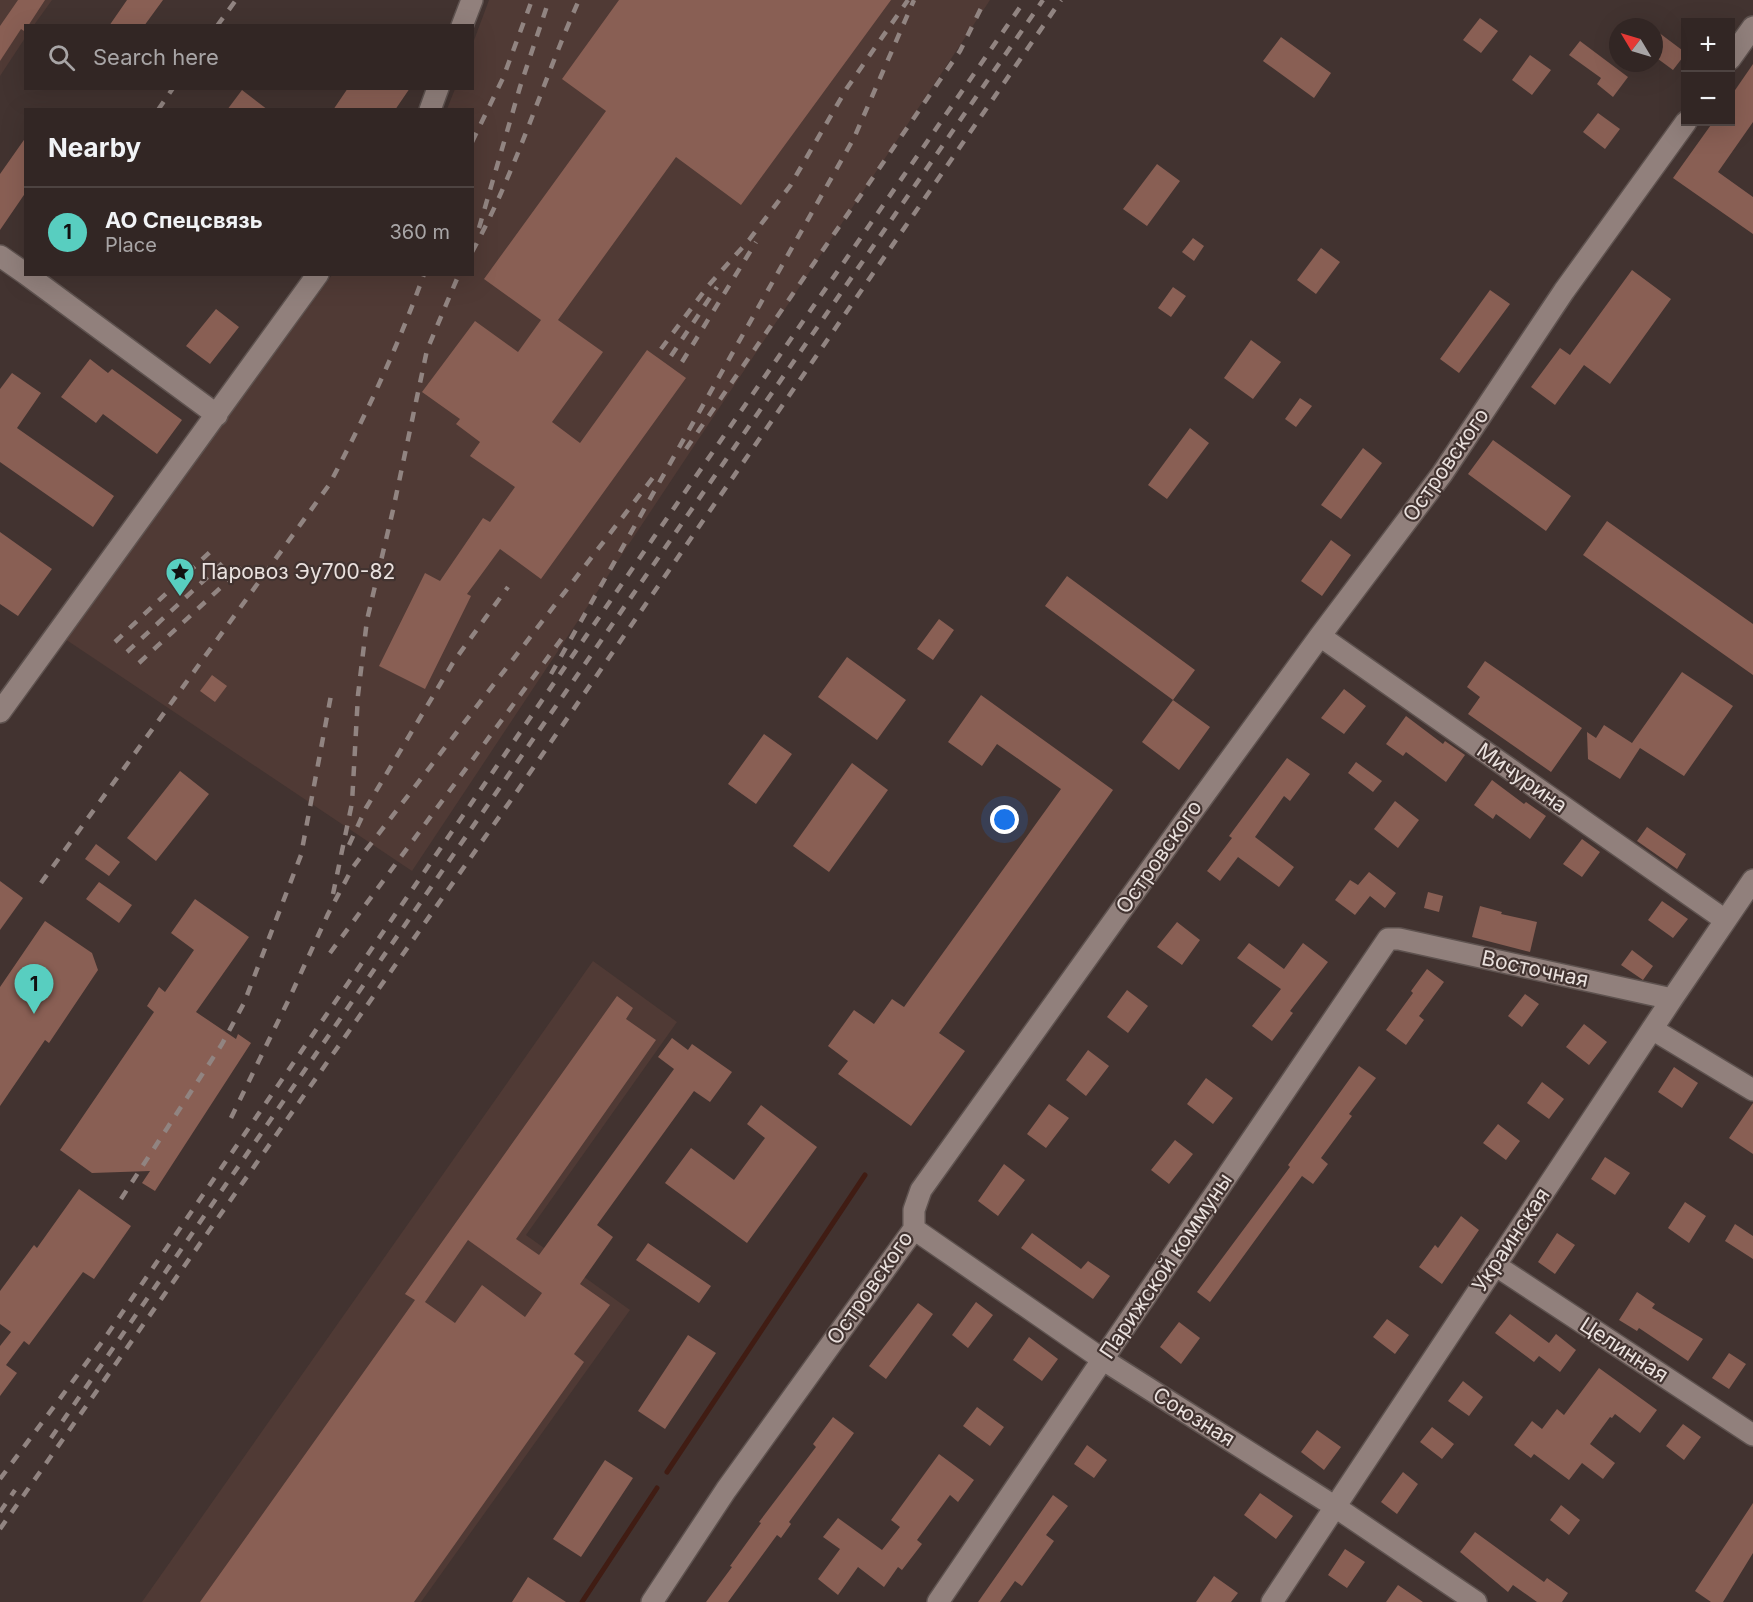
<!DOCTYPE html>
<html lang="en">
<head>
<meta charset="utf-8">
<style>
  :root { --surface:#322624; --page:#3d3231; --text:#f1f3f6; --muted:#a8a5a6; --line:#4d4341; --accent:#58cec0 }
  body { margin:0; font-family:Inter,sans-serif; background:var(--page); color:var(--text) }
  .controls { position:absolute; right:18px; top:18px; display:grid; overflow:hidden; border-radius:0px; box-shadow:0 6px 24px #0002 }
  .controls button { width:54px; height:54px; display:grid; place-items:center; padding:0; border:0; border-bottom:2px solid var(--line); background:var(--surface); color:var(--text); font:30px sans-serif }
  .compass { position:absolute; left:1609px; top:18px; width:54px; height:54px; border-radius:50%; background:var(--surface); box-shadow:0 6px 24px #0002; rotate:308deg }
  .you { position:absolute; left:1005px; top:820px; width:21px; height:21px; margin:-15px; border:4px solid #fff; border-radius:50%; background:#1a73e8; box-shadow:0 0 0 9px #1a73e833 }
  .badge { display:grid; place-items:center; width:39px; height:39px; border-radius:50%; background:var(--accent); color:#111; font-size:20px; font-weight:700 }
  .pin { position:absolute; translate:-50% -50px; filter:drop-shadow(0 2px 3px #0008) }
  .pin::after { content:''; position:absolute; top:32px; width:21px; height:18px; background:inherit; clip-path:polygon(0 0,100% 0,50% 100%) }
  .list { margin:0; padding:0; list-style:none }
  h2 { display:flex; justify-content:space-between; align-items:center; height:78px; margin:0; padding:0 24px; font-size:26px }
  h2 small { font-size:20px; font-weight:400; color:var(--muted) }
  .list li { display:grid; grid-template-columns:39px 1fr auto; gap:18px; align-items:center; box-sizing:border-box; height:90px; padding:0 24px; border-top:2px solid var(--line) }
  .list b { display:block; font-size:22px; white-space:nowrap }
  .list p { margin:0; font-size:20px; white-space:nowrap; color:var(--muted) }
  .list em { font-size:20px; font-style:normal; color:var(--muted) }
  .icon { flex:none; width:33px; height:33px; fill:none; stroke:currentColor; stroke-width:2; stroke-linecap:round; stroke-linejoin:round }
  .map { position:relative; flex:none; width:1753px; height:1602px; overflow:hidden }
  .search { position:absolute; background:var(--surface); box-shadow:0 6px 24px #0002; left:24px; top:24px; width:450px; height:66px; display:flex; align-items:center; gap:15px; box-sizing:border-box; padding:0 21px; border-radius:0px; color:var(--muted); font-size:22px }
  .panel { position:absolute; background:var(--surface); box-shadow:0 6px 24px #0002; left:24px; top:108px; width:450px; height:168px; border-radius:0px }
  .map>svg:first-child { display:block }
  .built { fill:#503a35 }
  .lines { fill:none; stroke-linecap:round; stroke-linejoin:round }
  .stream { stroke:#401c13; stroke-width:5 }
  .building { fill:#895f54; fill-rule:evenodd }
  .minor-casing { stroke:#5e524f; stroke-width:24 }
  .minor { stroke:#91807c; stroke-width:21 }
  .rail { stroke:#918481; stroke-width:4.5; stroke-dasharray:10 10; stroke-linecap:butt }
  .labels { text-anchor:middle; stroke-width:4.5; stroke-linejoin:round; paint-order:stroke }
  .street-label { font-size:21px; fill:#eae1de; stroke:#423330 }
  .poi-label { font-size:21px; fill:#eae1de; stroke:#423330; text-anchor:start }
</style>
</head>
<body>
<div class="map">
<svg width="1753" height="1602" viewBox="0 0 1753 1602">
  <rect width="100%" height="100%" fill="#423330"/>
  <path class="built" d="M0 0H52L34 25 26 26 25 38 0 76Z
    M489 0H990L412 871 65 639 332 275 472 274V110L447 109 455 89 472 88 473 43Z
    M593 961 677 1022 526 1235 630 1310 421 1602H142Z"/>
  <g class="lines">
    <path class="stream" d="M667 1472 865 1175
      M582 1602 657 1488"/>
  </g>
  <path class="building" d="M18 0H45L28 26H26L24 31 21 29 0 61V26Z
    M127 0H163L144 26H109Z
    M619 0H891L741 205 676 157 558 320 603 352 552 422 580 443 647 350 686 378 541 579 500 549 467 594 471 596 425 689 379 666 425 573 440 581 483 518 490 522 515 487 470 456 480 442 456 424 460 419 422 392 475 321 518 352 541 320 484 279 606 111 562 79Z
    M1480 18 1498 31 1481 53 1463 40Z
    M1654 29 1686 53 1673 70 1654 56Z
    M1281 37 1331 73 1314 98 1263 61Z
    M1580 41 1628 77 1613 97 1597 84 1601 78 1569 55Z
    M1530 55 1551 70 1532 95 1512 80Z
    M1753 64V122L1718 172 1753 197V234L1673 178 1713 122H1731V96Z
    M348 88H410L395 110H333Z
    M242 90 268 110H227Z
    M1598 113 1620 129 1605 149 1583 132Z
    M26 137V192L0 230V174Z
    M1157 164 1180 181 1147 226 1123 209Z
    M1193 238 1204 246 1194 261 1182 252Z
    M1321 248 1340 262 1316 294 1297 280Z
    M1632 270 1671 299 1610 384 1584 365 1555 405 1531 387 1560 348 1570 355Z
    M1173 287 1186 296 1171 317 1158 308Z
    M1490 290 1510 304 1459 373 1440 359Z
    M216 309 239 327 210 364 186 346Z
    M1251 340 1281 362 1253 399 1224 378Z
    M90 359 108 373 112 369 182 420 157 454 103 414 96 423 61 397Z
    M12 373 41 393 17 428 114 496 93 527 0 462V389Z
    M1300 398 1312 406 1296 427 1285 419Z
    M1190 428 1209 443 1167 499 1148 485Z
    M1493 440 1571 496 1546 531 1468 474Z
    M1363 448 1382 463 1341 519 1321 505Z
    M1607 521 1753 624V675L1583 555Z
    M0 532 52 569 18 616 0 604Z
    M1331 540 1351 555 1322 596 1301 581Z
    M1067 576 1195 670 1173 700 1045 606Z
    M939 619 954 630 933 660 917 649Z
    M847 657 906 700 877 740 818 697Z
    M1485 661 1582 728 1551 772 1468 714 1480 697 1467 687Z
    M1682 672 1733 706 1684 776 1640 748 1620 779 1588 759 1587 732 1596 738 1604 725 1632 743Z
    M212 675 227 686 215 702 200 691Z
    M1344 689 1366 706 1344 734 1321 718Z
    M981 695 1113 790 939 1033 965 1051 911 1126 838 1074 848 1061 828 1046 854 1010 874 1024 892 999 904 1007 1061 789 997 744 982 766 948 742Z
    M1173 700 1210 727 1179 770 1142 742Z
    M1406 716 1443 744 1445 741 1465 755 1446 782 1406 752 1403 756 1386 744Z
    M764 734 792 754 756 804 728 784Z
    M1287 758 1310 774 1290 801 1284 796 1255 837 1294 867 1279 887 1238 857 1220 881 1207 871 1232 838 1229 836Z
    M1356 762 1382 781 1373 792 1348 773Z
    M852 763 888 790 829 872 793 846Z
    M180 771 209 794 156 861 127 838Z
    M1492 780 1524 804 1526 802 1546 816 1530 839 1496 814 1493 819 1474 805Z
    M1395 801 1419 820 1398 848 1374 829Z
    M1647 827 1686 854 1677 869 1637 841Z
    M1582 839 1600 852 1582 877 1563 864Z
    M96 844 120 862 109 876 85 859Z
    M1369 872 1396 893 1385 908 1370 896 1355 915 1335 900 1350 880 1358 885Z
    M0 881 23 898 0 930Z
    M99 882 132 905 119 923 86 899Z
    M1428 892 1443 896 1439 912 1424 908Z
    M195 899 249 937 196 1012 236 1039 238 1034 251 1043 155 1191 142 1183 150 1171 92 1173 60 1150 154 1012 147 1006 159 987 165 992 194 950 171 933Z
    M1662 901 1688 919 1673 938 1648 920Z
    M1480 906 1502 912 1501 914 1537 922 1530 952 1472 937Z
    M45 921 92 953 98 970 49 1043 45 1040 0 1106V987Z
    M1177 922 1200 940 1182 965 1157 947Z
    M1249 943 1284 969 1303 943 1328 962 1290 1011 1293 1013 1272 1041 1252 1026 1281 989 1237 958Z
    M1632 950 1653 966 1643 980 1621 965Z
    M1427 969 1444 982 1419 1016 1424 1020 1406 1045 1386 1030 1413 993 1411 991Z
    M1127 990 1148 1006 1128 1033 1107 1017Z
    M1525 994 1539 1004 1522 1027 1508 1016Z
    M617 996 633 1008 626 1019 656 1040 516 1239 539 1255 674 1069 658 1057 672 1038 688 1050 692 1044 732 1072 710 1102 694 1091 597 1225 613 1237 580 1284 610 1305 574 1354 584 1362 414 1602H200L415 1300 405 1294ZM468 1240 542 1293 525 1317 482 1285 455 1323 425 1302Z
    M1584 1024 1607 1042 1589 1065 1566 1047Z
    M1088 1050 1109 1066 1086 1096 1066 1080Z
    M1359 1066 1376 1078 1349 1114 1352 1116 1321 1158 1328 1164 1313 1184 1302 1176 1210 1302 1197 1292 1290 1167 1288 1165Z
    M1674 1067 1698 1083 1682 1108 1658 1092Z
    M1206 1078 1233 1098 1213 1124 1187 1104Z
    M1542 1082 1564 1099 1549 1119 1527 1103Z
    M1753 1103V1154L1729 1138Z
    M1049 1104 1069 1118 1046 1148 1027 1134Z
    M761 1105 817 1147 747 1243 665 1183 691 1148 734 1180 765 1138 747 1124Z
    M1498 1124 1520 1141 1506 1160 1483 1143Z
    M1175 1140 1193 1154 1169 1184 1151 1170Z
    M1605 1157 1630 1173 1615 1195 1591 1179Z
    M1004 1164 1025 1180 998 1216 978 1201Z
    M79 1189 131 1226 94 1279 83 1272 29 1345 24 1341 6 1365 17 1373 0 1396V1346L11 1332 0 1324V1291L34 1245 37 1248Z
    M1685 1202 1706 1216 1689 1243 1668 1228Z
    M1461 1216 1479 1230 1442 1284 1419 1267 1435 1245 1438 1248Z
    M1735 1224 1753 1236V1259L1725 1241Z
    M1032 1233 1081 1269 1088 1261 1110 1276 1093 1299 1021 1248Z
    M1557 1233 1575 1245 1555 1274 1538 1262Z
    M648 1243 711 1286 699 1303 636 1260Z
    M1637 1292 1655 1304 1652 1308 1703 1339 1688 1361 1639 1328 1637 1331 1619 1320Z
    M976 1302 993 1315 968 1348 952 1335Z
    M918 1303 933 1314 886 1379 869 1366Z
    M1510 1314 1549 1343 1556 1334 1576 1350 1560 1372 1539 1356 1534 1362 1495 1333Z
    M1387 1319 1409 1335 1395 1354 1373 1337Z
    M1179 1322 1200 1338 1181 1364 1160 1347Z
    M688 1335 716 1353 665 1429 638 1411Z
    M1029 1337 1058 1359 1042 1381 1013 1360Z
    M1729 1353 1746 1364 1729 1389 1712 1378Z
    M1599 1368 1657 1410 1640 1433 1615 1414 1612 1418 1610 1417 1590 1444 1615 1463 1603 1479 1582 1463 1569 1480 1534 1454 1531 1458 1514 1445 1532 1421 1542 1429 1557 1409 1564 1415Z
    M1463 1381 1483 1397 1469 1416 1448 1401Z
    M977 1407 1004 1427 990 1446 963 1426Z
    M833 1417 854 1433 789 1522 791 1524 781 1538 777 1535 728 1602H706L732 1567 730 1566 761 1523 759 1522 816 1447 813 1444Z
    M1683 1424 1701 1437 1684 1460 1666 1446Z
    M1432 1427 1454 1444 1442 1459 1420 1442Z
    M1317 1430 1341 1447 1324 1470 1301 1452Z
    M1087 1445 1107 1460 1094 1478 1074 1464Z
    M939 1454 974 1480 958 1502 950 1495 917 1540 922 1544 902 1570 898 1567 884 1587 858 1567 838 1595 818 1579 840 1549 823 1537 838 1518 882 1550 900 1527 891 1520Z
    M605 1460 633 1478 581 1557 553 1539Z
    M1403 1472 1418 1484 1397 1514 1381 1502Z
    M1260 1493 1293 1516 1276 1539 1244 1515Z
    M1053 1495 1068 1506 1046 1535 1054 1541 1022 1586 1015 1581 1000 1602H978Z
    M1753 1503V1553L1723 1602H1711L1695 1591Z
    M1561 1505 1580 1520 1569 1535 1550 1520Z
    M1475 1532 1544 1582 1547 1578 1568 1593 1562 1602H1537L1513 1585 1508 1592 1460 1552Z
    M1345 1549 1365 1562 1347 1588 1328 1575Z
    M1214 1576 1238 1593 1231 1602H1196Z
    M528 1577 566 1602H512Z
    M1398 1585 1423 1602H1386Z"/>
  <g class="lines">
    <g class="minor-casing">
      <path id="minor" d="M462 26 472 0
        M1730 59 1753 27
        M430 110 438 88
        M0 256 26 274
        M26 274 217 415
        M1320 636 1725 920
        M0 712 318 274
        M1652 1029 1753 1090
        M914 1229 1102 1359 1334 1506 1476 1602
        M1495 1265 1753 1435
        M652 1602 726 1490 914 1229V1210L921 1190 1183 824 1320 636 1442 474 1564 291 1686 122
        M938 1602 1388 939H1399L1672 999
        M1272 1602 1672 999 1753 880"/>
    </g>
    <use href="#minor" class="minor"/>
    <path class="rail" d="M217 26 236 0
      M158 110 173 88
      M472 142 503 78 532 0
      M479 228 520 87 549 0
      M472 252C516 172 542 83 579 0
      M661 349 708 286 749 240 790 186 847 88 908 0
      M671 356 717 287
      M682 362 756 242
      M686 449 960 51 985 0
      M115 642 213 549
      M127 652 228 558
      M139 663 242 568
      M551 674 854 138 914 0
      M349 845 366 808 454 661 508 587
      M41 883 329 485C365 417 398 347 424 274
      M333 894 352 803 358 695 367 620 393 510 427 350 459 274
      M330 953 563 637
      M231 1118 289 999 328 914 353 867 655 475
      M121 1199 222 1044 244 1003 301 855 332 690
      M51 1438 1043 0
      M0 1479 102 1342 654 537 1025 0
      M0 1512 15 1490
      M0 1529 518 790 1061 0"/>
  </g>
  <defs>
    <g id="sight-pin" transform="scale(1.5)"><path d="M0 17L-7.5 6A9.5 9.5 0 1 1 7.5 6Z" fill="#58cec0" stroke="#423330"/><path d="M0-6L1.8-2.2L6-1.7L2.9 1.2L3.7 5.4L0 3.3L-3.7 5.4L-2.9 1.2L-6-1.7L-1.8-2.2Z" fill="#111"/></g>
  </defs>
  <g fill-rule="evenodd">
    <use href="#sight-pin" x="180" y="572"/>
  </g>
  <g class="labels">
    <g class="street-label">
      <text transform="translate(1446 465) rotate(-55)" y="7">Островского</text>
      <text transform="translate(1522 778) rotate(35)" y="7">Мичурина</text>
      <text transform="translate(1159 857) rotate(-55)" y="7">Островского</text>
      <text transform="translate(1535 969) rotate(12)" y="7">Восточная</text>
      <text transform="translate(1511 1240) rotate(-56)" y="7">Украинская</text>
      <text transform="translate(1166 1266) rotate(-56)" y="7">Парижской коммуны</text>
      <text transform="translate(870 1288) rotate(-55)" y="7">Островского</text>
      <text transform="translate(1624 1350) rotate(33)" y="7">Целинная</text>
      <text transform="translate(1194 1417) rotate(32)" y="7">Союзная</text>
    </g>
    <g class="poi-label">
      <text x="201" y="579">Паровоз Эу700-82</text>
    </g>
  </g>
</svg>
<div class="controls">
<button>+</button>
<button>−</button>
</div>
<svg class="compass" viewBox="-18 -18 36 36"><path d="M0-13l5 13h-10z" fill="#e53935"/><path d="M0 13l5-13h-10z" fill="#a8a5a6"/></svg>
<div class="you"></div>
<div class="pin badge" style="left:34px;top:1014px">1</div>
<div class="search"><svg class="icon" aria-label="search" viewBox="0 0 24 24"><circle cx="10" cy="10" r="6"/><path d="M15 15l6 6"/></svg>Search here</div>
<section class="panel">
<h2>Nearby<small></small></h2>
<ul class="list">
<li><span class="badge">1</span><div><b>АО Спецсвязь</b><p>Place</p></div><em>360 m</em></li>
</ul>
</section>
</div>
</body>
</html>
